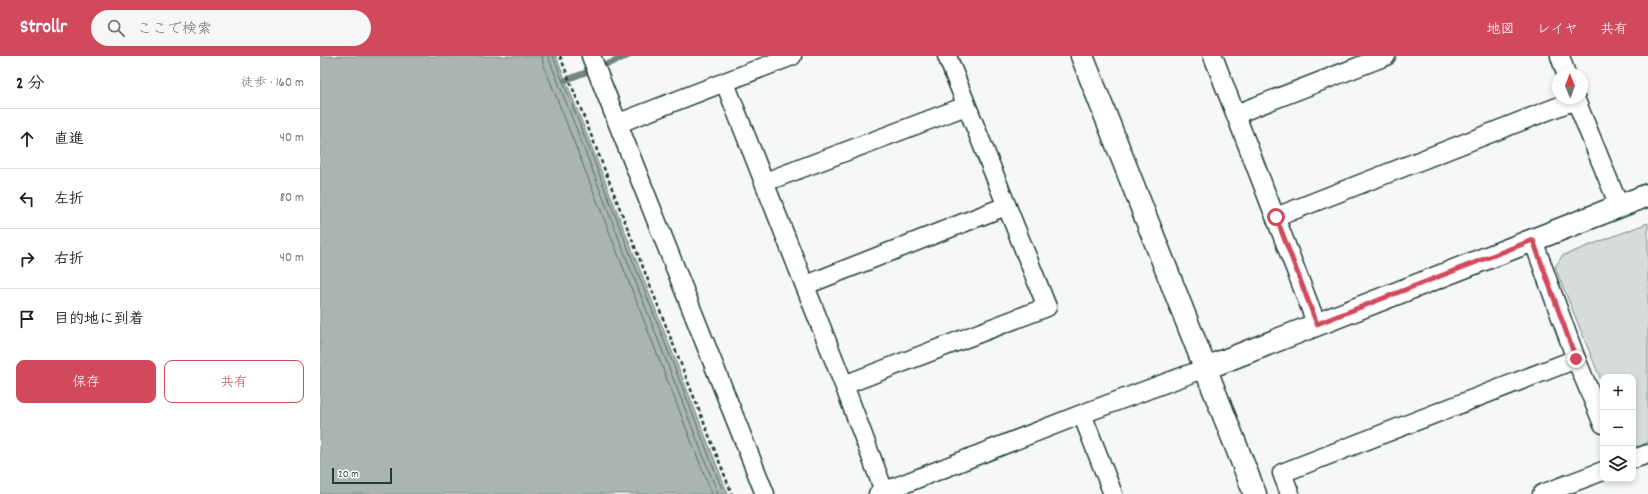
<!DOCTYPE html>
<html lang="ja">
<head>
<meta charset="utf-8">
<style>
  :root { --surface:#fff; --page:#f6f6f6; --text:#202124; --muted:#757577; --line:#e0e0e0; --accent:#d1495b }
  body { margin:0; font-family:Dekko,"Klee One",sans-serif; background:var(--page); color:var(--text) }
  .controls { position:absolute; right:12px; bottom:12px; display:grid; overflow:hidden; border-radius:8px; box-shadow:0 2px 6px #0003 }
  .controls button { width:36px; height:36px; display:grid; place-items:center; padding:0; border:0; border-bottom:1px solid var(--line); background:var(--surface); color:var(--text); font:20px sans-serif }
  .compass { position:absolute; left:1232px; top:12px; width:36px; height:36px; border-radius:50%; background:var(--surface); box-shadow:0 2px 6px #0003; rotate:359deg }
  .scale { position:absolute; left:12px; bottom:10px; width:60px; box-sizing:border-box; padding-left:4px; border:2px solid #1f3d34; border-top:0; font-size:11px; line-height:14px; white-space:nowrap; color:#1f3d34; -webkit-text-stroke:3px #fff; paint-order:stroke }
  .stop { position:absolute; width:12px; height:12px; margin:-9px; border:3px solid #d1495b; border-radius:50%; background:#fff }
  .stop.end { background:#d1495b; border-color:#fff; box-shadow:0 1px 4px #0008 }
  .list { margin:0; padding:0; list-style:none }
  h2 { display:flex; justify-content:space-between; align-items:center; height:52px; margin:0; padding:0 16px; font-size:17px }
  h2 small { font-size:13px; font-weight:400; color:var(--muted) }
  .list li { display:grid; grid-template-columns:26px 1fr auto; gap:12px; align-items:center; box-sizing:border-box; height:60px; padding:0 16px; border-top:1px solid var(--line) }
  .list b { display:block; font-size:15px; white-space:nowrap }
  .list em { font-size:13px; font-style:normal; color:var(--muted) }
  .actions { display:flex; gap:8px; padding:12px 16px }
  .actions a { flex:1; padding:9px 0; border:1px solid var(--accent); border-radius:8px; text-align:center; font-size:14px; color:var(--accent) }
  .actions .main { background:var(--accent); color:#fff }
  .icon { flex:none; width:22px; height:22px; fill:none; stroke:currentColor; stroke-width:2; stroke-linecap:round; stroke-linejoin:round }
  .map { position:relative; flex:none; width:1328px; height:438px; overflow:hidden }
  header { display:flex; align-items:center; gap:24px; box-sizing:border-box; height:56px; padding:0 20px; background:var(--accent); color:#fff }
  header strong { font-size:19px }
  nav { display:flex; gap:22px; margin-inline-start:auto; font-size:14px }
  .search { width:280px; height:36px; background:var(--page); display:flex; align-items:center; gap:10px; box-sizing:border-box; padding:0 14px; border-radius:22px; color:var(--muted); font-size:15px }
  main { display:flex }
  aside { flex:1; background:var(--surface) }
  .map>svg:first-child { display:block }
  .green { fill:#d6dcdb; stroke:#7a8c88 }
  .water { fill:#aab5b1; stroke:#72857f }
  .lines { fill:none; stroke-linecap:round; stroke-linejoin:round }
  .shore { stroke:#576d66; stroke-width:1 }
  .stream { stroke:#72857f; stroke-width:6 }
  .street-casing { stroke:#1f3d34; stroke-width:21 }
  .secondary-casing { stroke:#1f3d34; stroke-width:25 }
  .path { stroke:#1f3d34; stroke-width:2.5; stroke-dasharray:4 3; stroke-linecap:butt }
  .street { stroke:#fff; stroke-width:18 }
  .secondary { stroke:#fff; stroke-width:22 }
  .route { stroke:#d1495b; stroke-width:5 }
</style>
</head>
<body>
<header>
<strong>Strollr</strong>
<div class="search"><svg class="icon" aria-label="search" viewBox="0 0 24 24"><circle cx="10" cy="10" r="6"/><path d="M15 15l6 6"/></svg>ここで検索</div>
<nav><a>地図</a><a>レイヤ</a><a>共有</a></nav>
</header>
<main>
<aside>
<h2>2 分<small>徒歩 · 160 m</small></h2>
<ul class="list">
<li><svg class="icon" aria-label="ahead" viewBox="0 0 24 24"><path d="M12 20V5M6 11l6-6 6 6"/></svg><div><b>直進</b></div><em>40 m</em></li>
<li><svg class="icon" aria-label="left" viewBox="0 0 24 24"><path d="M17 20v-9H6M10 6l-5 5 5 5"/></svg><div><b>左折</b></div><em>80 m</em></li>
<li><svg class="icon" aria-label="right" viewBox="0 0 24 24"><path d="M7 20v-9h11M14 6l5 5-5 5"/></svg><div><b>右折</b></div><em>40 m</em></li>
<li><svg class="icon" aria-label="arrive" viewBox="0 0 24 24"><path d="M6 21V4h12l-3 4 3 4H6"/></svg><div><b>目的地に到着</b></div></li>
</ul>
<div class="actions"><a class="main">保存</a><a>共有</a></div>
</aside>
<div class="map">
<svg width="1328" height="438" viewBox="0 0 1328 438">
  <rect width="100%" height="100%" fill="#f6f7f7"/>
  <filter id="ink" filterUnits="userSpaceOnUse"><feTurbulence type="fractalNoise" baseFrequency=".025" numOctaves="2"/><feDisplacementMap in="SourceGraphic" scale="8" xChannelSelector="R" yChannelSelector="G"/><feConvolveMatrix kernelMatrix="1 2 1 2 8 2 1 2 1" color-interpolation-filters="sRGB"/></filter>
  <g filter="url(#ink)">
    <path class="green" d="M1328 167V386L1319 391 1313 388V321H1283V329L1235 211 1242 200Z"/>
    <path class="water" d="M0 0H236L408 438H0Z"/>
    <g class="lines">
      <path class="shore" d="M222 0 223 7 392 438
        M228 0 398 438
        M233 0 404 438"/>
      <path class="stream" d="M246 24 308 0"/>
      <g class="street-casing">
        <path id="street" d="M271 0 445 438
          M893 0 997 269
          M1240 0 1246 18
          M405 27 524 329 564 435
          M1255 42 1299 150
          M916 58 1066 0
          M299 67 472 0
          M445 126 646 50
          M956 161 1255 44
          M1213 184 1256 303 1283 368
          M486 229 686 150
          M524 329 727 251 627 0
          M762 358 793 438
          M1313 403 1328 398
          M558 438 762 358 886 312
          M970 438 962 417 1256 303
          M1222 438 1283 415"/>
      </g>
      <g class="secondary-casing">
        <path id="secondary" d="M762 0 935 438
          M886 312 1328 139"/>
      </g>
      <path class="path" d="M240 0 412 438"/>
      <use href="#street" class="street"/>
      <use href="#secondary" class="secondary"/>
    </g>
  </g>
  <g class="lines" filter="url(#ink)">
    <path class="route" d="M956 161 997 268 1213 184 1256 303"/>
  </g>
</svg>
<div class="controls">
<button>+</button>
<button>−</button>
<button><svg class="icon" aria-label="layers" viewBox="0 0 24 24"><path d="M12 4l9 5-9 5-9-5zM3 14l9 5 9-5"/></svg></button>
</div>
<svg class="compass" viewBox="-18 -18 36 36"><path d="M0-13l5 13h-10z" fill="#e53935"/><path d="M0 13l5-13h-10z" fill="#757577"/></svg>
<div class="scale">20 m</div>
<div class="stop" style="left:956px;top:161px"></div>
<div class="stop end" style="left:1256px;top:303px"></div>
</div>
</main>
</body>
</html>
